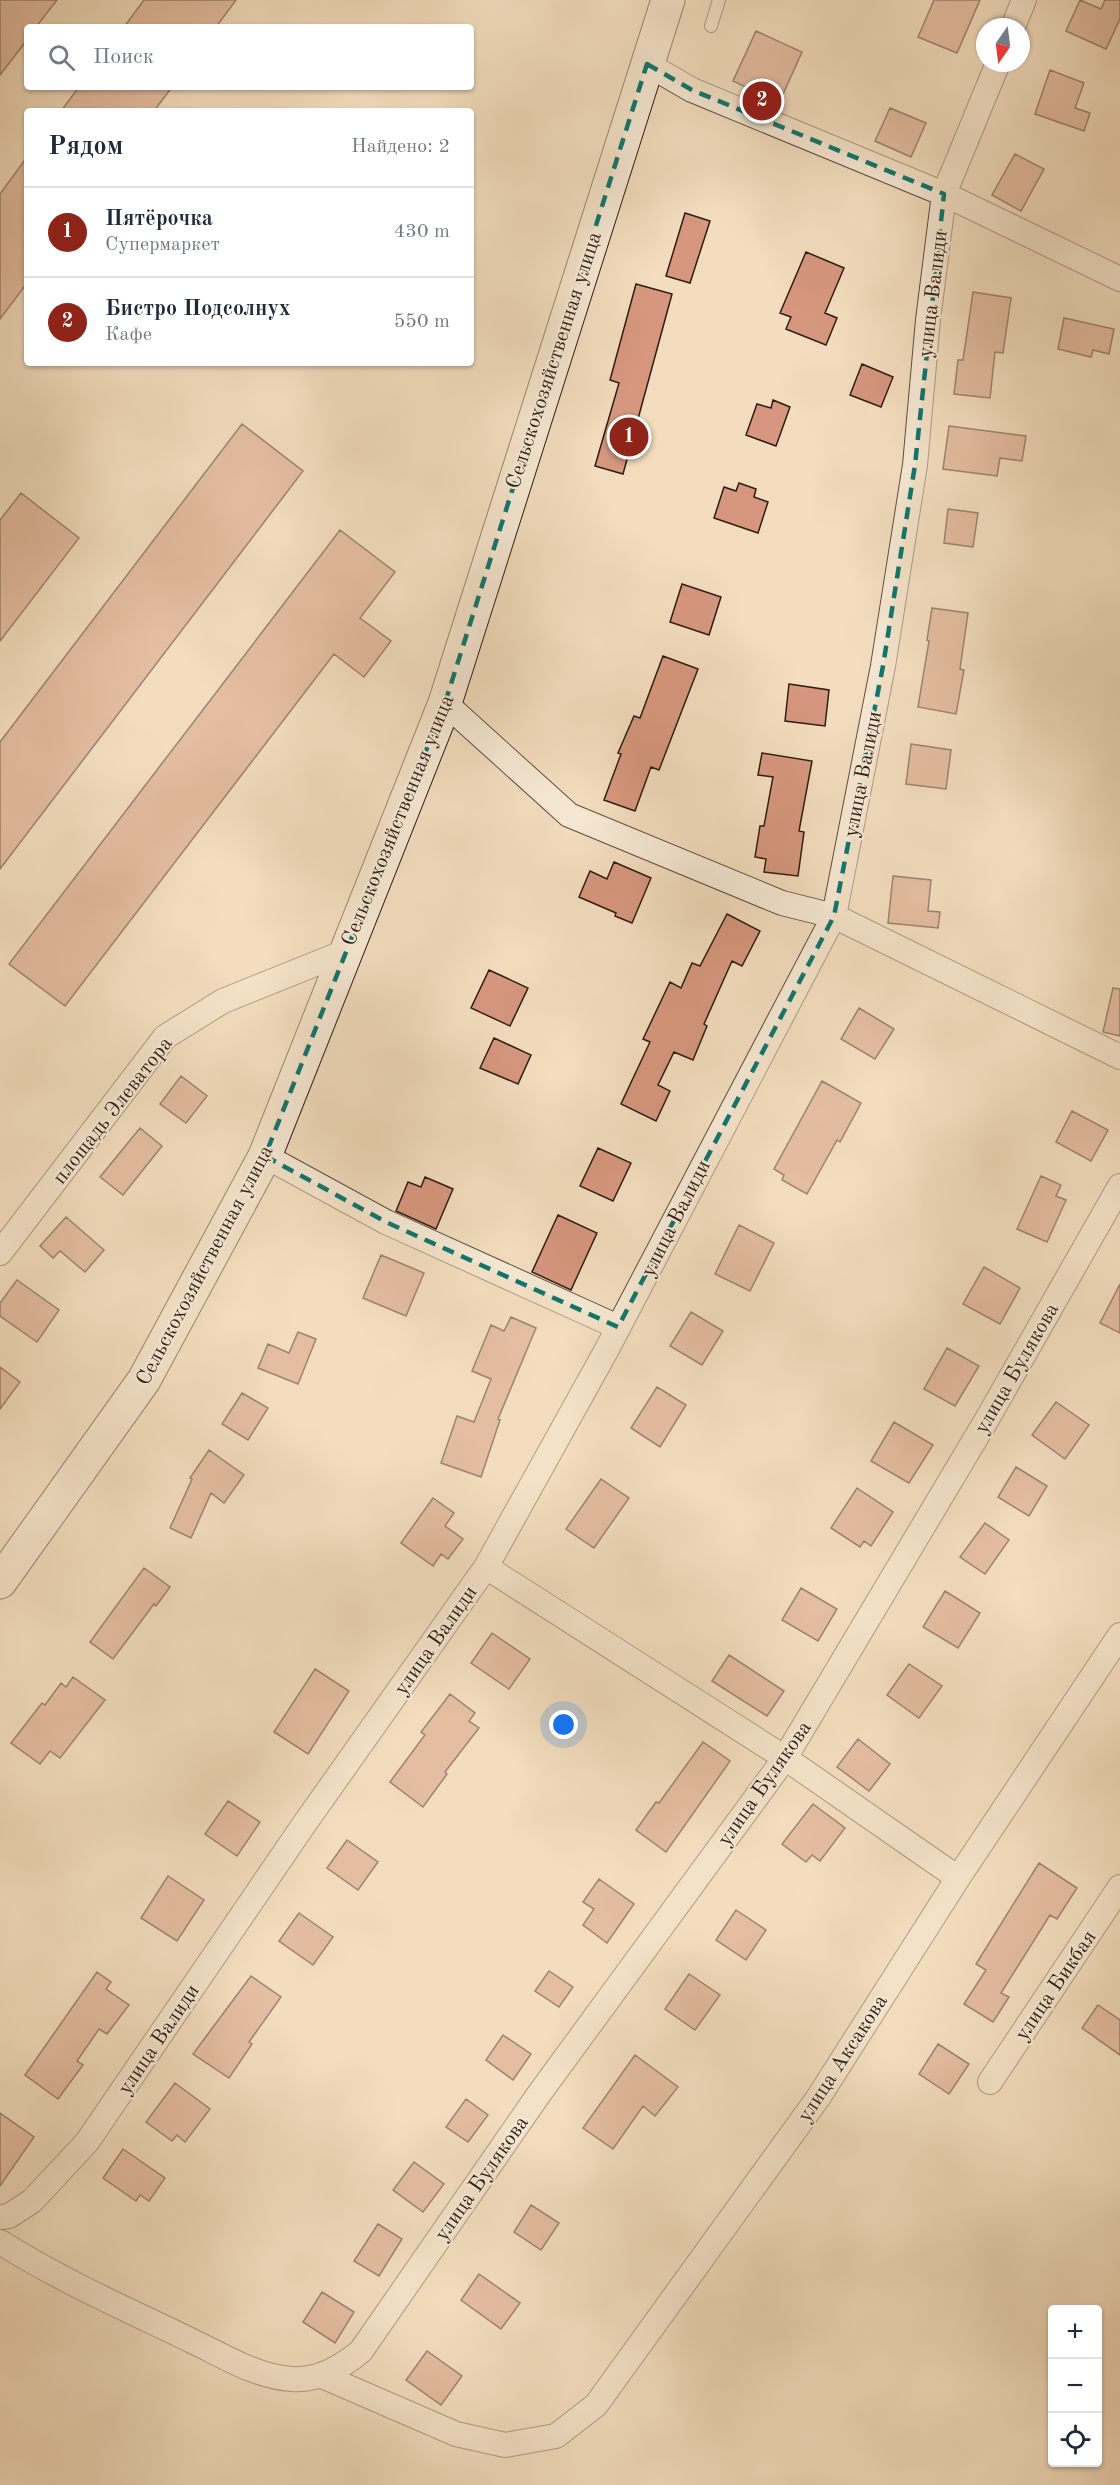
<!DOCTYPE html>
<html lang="ru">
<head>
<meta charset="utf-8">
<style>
  :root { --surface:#fff; --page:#f2f2f3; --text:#1f2937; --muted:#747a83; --line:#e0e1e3; --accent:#8f2418 }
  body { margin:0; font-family:"Old Standard TT",serif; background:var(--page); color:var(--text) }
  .controls { position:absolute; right:18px; bottom:18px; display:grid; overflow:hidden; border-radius:6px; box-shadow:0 2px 4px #0004 }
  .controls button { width:54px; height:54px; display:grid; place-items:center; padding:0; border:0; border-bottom:2px solid var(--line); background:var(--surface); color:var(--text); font:30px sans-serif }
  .compass { position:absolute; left:976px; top:18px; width:54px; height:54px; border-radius:50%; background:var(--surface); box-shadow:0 2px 4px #0004; rotate:194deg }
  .you { position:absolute; left:564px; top:1725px; width:21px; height:21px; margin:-15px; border:4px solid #fff; border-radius:50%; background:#1a73e8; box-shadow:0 0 0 9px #1a73e833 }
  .badge { display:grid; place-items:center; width:39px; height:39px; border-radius:50%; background:var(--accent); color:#fff; font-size:20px; font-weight:700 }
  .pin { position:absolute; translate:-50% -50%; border:3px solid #fff; box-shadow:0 2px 6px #0006 }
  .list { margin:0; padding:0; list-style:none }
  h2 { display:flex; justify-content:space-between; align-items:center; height:78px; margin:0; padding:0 24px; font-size:26px }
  h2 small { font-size:20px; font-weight:400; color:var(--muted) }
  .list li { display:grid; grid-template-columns:39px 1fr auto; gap:18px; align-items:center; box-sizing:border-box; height:90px; padding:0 24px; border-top:2px solid var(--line) }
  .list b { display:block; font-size:22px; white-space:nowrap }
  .list p { margin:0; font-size:20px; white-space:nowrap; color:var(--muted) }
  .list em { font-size:20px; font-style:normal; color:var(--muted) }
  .icon { flex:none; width:33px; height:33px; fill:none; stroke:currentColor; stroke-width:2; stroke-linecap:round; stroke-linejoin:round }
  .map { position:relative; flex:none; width:1120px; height:2485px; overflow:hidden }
  .search { position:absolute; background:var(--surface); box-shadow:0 2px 4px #0004; left:24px; top:24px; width:450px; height:66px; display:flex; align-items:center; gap:15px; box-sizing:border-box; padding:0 21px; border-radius:6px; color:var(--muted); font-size:22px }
  .panel { position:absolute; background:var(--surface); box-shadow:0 2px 4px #0004; left:24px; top:108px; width:450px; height:258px; border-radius:6px }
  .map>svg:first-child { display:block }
  .building { fill:#d6977e; stroke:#2e1d16; stroke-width:1.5 }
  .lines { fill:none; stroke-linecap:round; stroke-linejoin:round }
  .lane-casing { stroke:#5f4d40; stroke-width:14 }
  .street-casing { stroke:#5f4d40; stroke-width:26 }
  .secondary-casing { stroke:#2e1d16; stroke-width:35 }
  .lane { stroke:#f7e9d5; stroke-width:12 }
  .street { stroke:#f7e9d5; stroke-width:24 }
  .secondary { stroke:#f7e9d5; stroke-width:33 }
  .marked { fill:none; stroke:#0f766e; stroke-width:4.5; stroke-dasharray:12 8; stroke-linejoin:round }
  .labels { text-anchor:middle; stroke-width:4.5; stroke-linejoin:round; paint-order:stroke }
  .street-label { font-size:21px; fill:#2e1d16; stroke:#f7e9d5 }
</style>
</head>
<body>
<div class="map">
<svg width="1120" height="2485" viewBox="0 0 1120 2485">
  <rect width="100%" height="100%" fill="#f3ddbe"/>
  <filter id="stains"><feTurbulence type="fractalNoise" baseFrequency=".00333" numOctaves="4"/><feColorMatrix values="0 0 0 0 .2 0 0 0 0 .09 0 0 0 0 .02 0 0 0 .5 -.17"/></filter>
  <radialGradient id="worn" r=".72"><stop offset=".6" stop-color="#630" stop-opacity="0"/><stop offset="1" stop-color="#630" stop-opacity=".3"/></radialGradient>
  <path class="building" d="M0 0H57L36 27H27V40L0 75Z
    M144 0H236L216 27H124Z
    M934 0H980L957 53 918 37Z
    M1080 0 1101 9 1105 0H1120V19L1106 49 1066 31Z
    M756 31 802 52 779 103 733 81Z
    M1050 70 1084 83 1075 108 1090 113 1084 131 1035 114Z
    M79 87H172L154 111H61Z
    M890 108 926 123 911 157 875 141Z
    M1015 154 1044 169 1021 211 992 195Z
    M27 157V283L0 319V194Z
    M685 213 710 221 690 283 666 276Z
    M806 252 844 268 825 313 837 318 826 345 786 329 791 317 780 313Z
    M636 284 672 294 623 474 595 466 619 383 610 380Z
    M973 292 1011 298 1003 353 995 352 990 398 954 394 958 360H963Z
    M1064 318 1114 329 1109 354 1093 350 1091 357 1058 349Z
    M862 364 893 377 881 407 850 395Z
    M773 400 790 407 776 446 746 435 757 404 771 408Z
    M242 424 303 471 0 869V742Z
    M949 426 1026 436 1022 461 1000 458 997 476 943 469Z
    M739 483 756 489 754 497 768 502 758 533 714 518 724 487 736 491Z
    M21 493 79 538 0 641V520Z
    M948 509 978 513 973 547 944 543Z
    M340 530 395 572 360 618 391 641 364 677 334 654 65 1006 9 964Z
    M682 584 721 597 709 635 670 622Z
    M932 608 968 613 960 669 964 670 956 714 918 707 929 641 927 640Z
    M663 656 698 669 659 770 651 767 635 811 604 800 621 754 618 753 634 716 640 718Z
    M789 684 829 690 825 726 785 721Z
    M911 744 951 750 946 789 906 784Z
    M762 753 812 761 799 831 804 832 798 876 764 872 766 859 755 857 760 826H764L773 777 758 775Z
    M614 862 651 878 632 923 615 916 616 913 579 897 590 871 607 879Z
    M893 876 931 880 928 911 940 912 938 928 888 923Z
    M727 914 760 931 742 966 732 961 704 1024 707 1026 693 1060 674 1052 658 1085 670 1091 656 1121 621 1104 650 1042 643 1039 670 982 681 988 692 963 700 966Z
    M489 970 528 988 510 1026 471 1008Z
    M1113 988 1120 989V1036L1103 1032Z
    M859 1008 894 1029 875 1059 841 1039Z
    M494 1038 531 1055 518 1084 480 1068Z
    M181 1076 207 1096 186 1123 160 1104Z
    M822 1081 861 1103 840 1142 837 1140 807 1194 782 1180 784 1175 774 1169Z
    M1072 1111 1108 1130 1091 1161 1056 1142Z
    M140 1128 162 1146 123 1195 100 1177Z
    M598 1148 631 1163 613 1201 580 1186Z
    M1041 1176 1061 1185 1056 1196 1066 1200 1047 1242 1017 1229Z
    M425 1177 453 1189 436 1229 396 1211 408 1182 421 1187Z
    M558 1215 597 1233 571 1290 532 1272Z
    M66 1217 104 1250 85 1272 60 1251 53 1258 40 1246Z
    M739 1225 774 1243 750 1291 715 1274Z
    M381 1255 424 1273 406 1316 363 1298Z
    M984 1267 1020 1288 1000 1324 963 1304Z
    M17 1280 59 1310 37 1342 0 1316V1303Z
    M1120 1284V1333L1100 1323Z
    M691 1312 723 1331 702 1365 670 1346Z
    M511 1317 536 1328 498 1419 500 1420 481 1477 441 1463 457 1416 474 1422 491 1379 472 1371 491 1325 504 1331Z
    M298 1332 316 1339 298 1384 258 1368 268 1344 289 1353Z
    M947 1348 979 1366 955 1406 924 1389Z
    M0 1367 20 1382 0 1409Z
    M657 1387 686 1405 660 1447 631 1428Z
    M242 1393 268 1408 248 1440 222 1424Z
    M1056 1402 1089 1425 1065 1459 1032 1435Z
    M894 1422 933 1445 909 1483 871 1461Z
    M209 1450 244 1475 224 1503 211 1493 191 1538 170 1528 192 1479 190 1478Z
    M1016 1467 1047 1486 1029 1516 998 1497Z
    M601 1479 629 1498 594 1548 566 1529Z
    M857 1488 893 1512 871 1546 864 1541 860 1547 831 1528Z
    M433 1498 454 1513 445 1526 463 1539 448 1559 441 1554 433 1566 401 1543Z
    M985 1523 1009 1540 985 1574 960 1557Z
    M144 1568 170 1587 156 1606 154 1604 113 1659 90 1642Z
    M801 1588 837 1609 818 1641 782 1620Z
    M945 1591 980 1613 958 1648 923 1627Z
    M492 1633 530 1659 509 1689 471 1663Z
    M729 1655 784 1691 767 1716 712 1681Z
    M909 1664 942 1686 919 1718 887 1695Z
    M315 1669 349 1691 308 1754 274 1732Z
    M73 1677 105 1700 60 1758 50 1751 40 1764 11 1743 42 1703 45 1705 61 1683 66 1687Z
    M450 1694 475 1713 469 1721 479 1728 445 1772 447 1774 423 1807 390 1782 425 1735 421 1732Z
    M858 1739 890 1764 869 1791 837 1767Z
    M703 1742 730 1761 666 1852 636 1830 656 1802 659 1803Z
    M228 1801 260 1822 237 1856 205 1834Z
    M813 1804 845 1828 820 1861 812 1855 806 1862 782 1844Z
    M347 1840 378 1862 358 1890 327 1868Z
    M1039 1863 1077 1888 1057 1919 1050 1915 1001 1993 1009 1997 993 2022 964 2004 986 1970 976 1964Z
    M168 1876 204 1900 177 1941 141 1918Z
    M599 1879 634 1904 607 1943 583 1925 594 1909 583 1902Z
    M736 1910 766 1930 746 1960 716 1940Z
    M299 1913 333 1937 313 1965 279 1941Z
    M549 1971 573 1987 559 2007 535 1991Z
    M97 1972 111 1982 106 1989 129 2005 107 2034 99 2029 77 2061 83 2065 58 2099 25 2075Z
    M689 1974 720 1995 695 2030 665 2009Z
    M251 1976 281 1997 249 2042 252 2044 229 2078 193 2054Z
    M1098 2005 1120 2020V2055L1082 2028Z
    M503 2035 531 2054 513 2080 486 2060Z
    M938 2044 969 2064 949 2094 919 2074Z
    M635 2055 678 2087 655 2116 643 2106 613 2149 583 2128Z
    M175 2083 210 2109 185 2142 177 2135 172 2141 146 2122Z
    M466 2099 488 2115 468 2142 446 2127Z
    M0 2113 34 2137 0 2186Z
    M123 2149 165 2178 149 2201 140 2195 136 2201 103 2178Z
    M414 2162 444 2184 423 2212 393 2190Z
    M531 2205 559 2223 541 2250 514 2232Z
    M378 2224 402 2239 379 2276 354 2261Z
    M479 2274 520 2303 501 2329 461 2300Z
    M322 2292 354 2312 335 2343 303 2322Z
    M427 2351 462 2376 441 2405 406 2380Z"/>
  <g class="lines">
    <g class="lane-casing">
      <path id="lane" d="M711 26 719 0"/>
    </g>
    <g class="street-casing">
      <path id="street" d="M1013 27 1024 0
        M647 64 692 90 944 194 1120 279
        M445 703 569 815 782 903 834 916 1120 1057
        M265 1156 386 1222 618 1327
        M0 1253 165 1037 223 1001 345 952
        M486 1567 785 1758 958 1878
        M990 2082 1120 1887
        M0 2217 9 2216 32 2201 87 2142 305 1823 486 1567 606 1351 834 916 883 666 915 465 928 320 944 194 998 63
        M0 2242C60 2280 126 2309 190 2340 222 2355 256 2377 292 2379 318 2381 342 2367 361 2351L539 2094 785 1758 986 1421 1120 1186
        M320 2375 456 2434 505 2445 556 2436 596 2405 818 2098 958 1878 1120 1635"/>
    </g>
    <g class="secondary-casing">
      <path id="secondary" d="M0 1582 144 1380 265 1156 445 703 668 0"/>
    </g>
    <use href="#lane" class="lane"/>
    <use href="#street" class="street"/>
    <use href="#secondary" class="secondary"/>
  </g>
  <path d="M0 0H1120V2485H0ZM647 64 692 90 944 194 915 465 883 666 834 916 618 1327 386 1222 265 1156 445 703Z" fill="#f3ddbe" fill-opacity=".55" fill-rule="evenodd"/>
  <path class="marked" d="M647 64 692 90 944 194 915 465 883 666 834 916 618 1327 386 1222 265 1156 445 703Z"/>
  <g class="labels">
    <g class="street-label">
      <text transform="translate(932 294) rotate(-83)" y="7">улица Валиди</text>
      <text transform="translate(553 360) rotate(-72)" y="7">Сельскохозяйственная улица</text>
      <text transform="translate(862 774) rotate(-79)" y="7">улица Валиди</text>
      <text transform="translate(397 820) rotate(-68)" y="7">Сельскохозяйственная улица</text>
      <text transform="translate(112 1110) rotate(-52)" y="7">площадь Элеватора</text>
      <text transform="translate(675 1218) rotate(-63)" y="7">улица Валиди</text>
      <text transform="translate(204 1265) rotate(-62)" y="7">Сельскохозяйственная улица</text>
      <text transform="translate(1016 1368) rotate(-60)" y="7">улица Булякова</text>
      <text transform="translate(435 1640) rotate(-55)" y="7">улица Валиди</text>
      <text transform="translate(764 1783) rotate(-55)" y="7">улица Булякова</text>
      <text transform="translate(1055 1985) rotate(-56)" y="7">улица Бикбая</text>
      <text transform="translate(158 2039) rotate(-56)" y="7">улица Валиди</text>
      <text transform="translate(842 2058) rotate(-57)" y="7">улица Аксакова</text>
      <text transform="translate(481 2178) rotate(-55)" y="7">улица Булякова</text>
    </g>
  </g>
  <rect width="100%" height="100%" filter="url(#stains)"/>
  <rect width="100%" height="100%" fill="url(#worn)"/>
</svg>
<div class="controls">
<button>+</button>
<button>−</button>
<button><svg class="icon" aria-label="locate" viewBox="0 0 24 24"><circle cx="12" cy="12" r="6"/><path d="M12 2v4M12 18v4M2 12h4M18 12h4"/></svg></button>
</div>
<svg class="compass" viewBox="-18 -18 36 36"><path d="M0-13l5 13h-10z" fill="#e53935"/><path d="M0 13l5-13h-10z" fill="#747a83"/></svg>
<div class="you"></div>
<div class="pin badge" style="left:629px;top:437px">1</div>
<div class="pin badge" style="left:762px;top:101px">2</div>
<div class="search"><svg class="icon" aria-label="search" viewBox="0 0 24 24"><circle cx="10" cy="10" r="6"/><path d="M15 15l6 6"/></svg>Поиск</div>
<section class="panel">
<h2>Рядом<small>Найдено: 2</small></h2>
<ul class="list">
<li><span class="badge">1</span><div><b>Пятёрочка</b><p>Супермаркет</p></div><em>430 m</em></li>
<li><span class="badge">2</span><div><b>Бистро Подсолнух</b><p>Кафе</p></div><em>550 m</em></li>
</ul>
</section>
</div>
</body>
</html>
